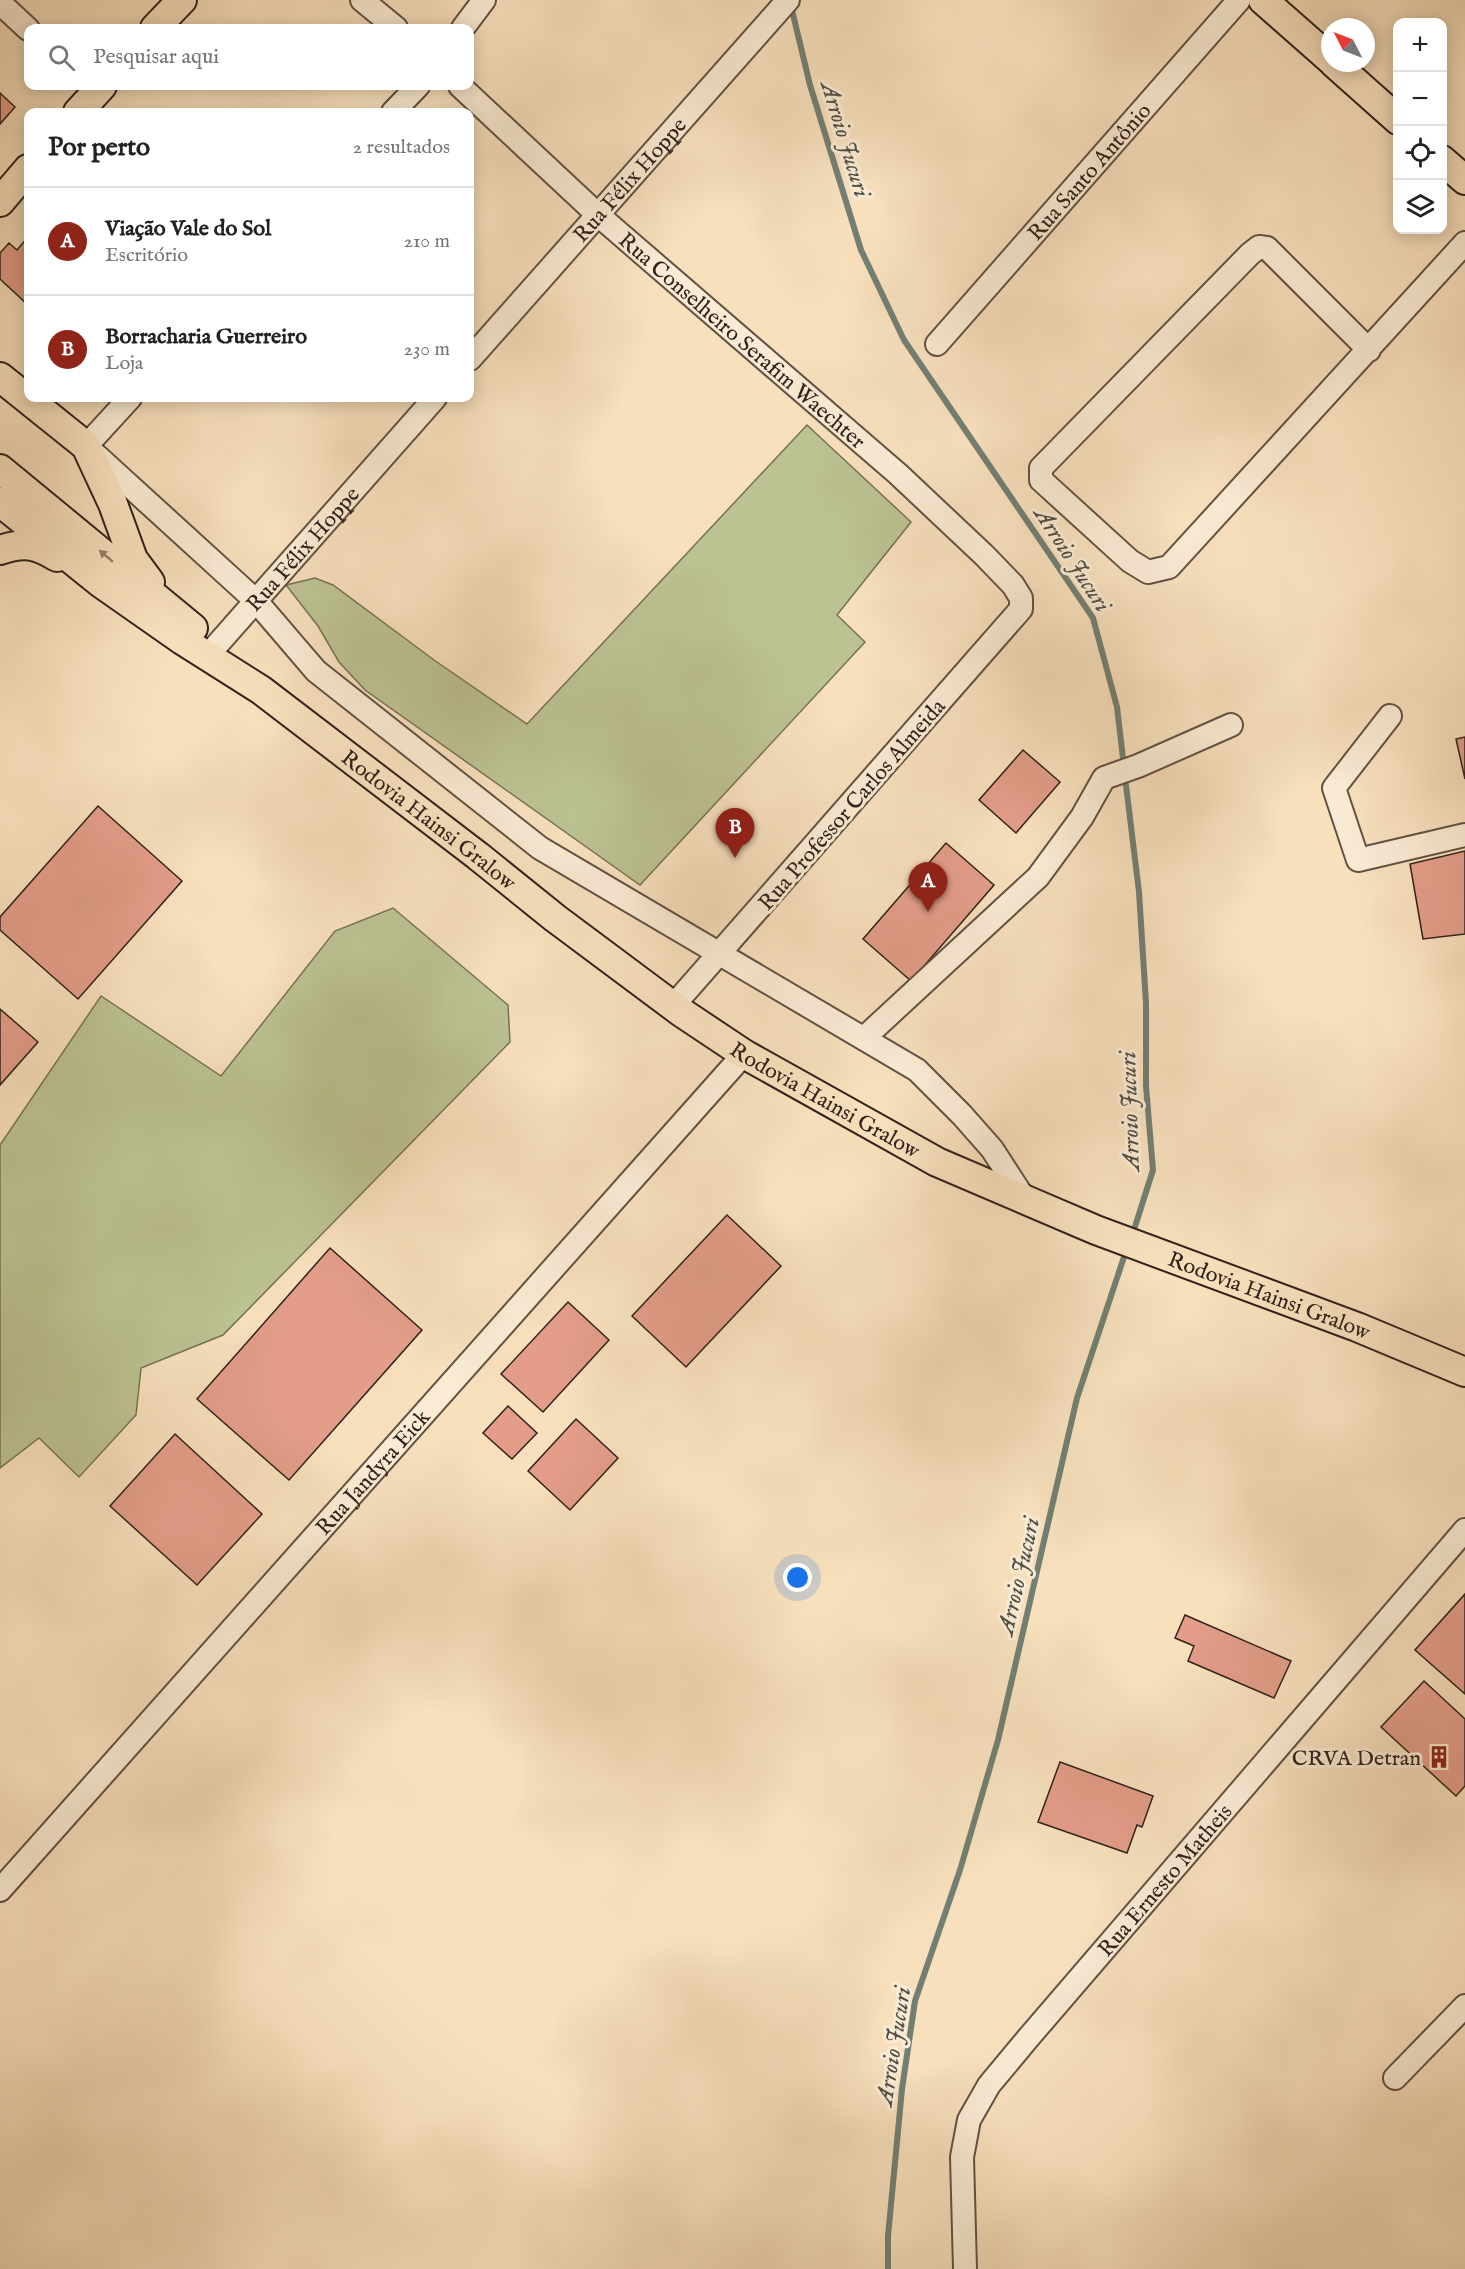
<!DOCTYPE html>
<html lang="pt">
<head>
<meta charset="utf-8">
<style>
  :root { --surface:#fff; --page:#f2f2f2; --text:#222; --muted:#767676; --line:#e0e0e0; --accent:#8f2418 }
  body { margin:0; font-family:"IM FELL English",serif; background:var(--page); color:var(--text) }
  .controls { position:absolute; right:18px; top:18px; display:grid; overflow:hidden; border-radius:12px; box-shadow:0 3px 15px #0003 }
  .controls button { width:54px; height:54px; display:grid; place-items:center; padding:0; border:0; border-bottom:2px solid var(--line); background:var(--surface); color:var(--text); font:30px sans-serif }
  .compass { position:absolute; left:1321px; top:18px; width:54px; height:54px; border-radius:50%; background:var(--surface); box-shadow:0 3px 15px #0003; rotate:312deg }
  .you { position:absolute; left:798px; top:1578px; width:21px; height:21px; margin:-15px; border:4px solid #fff; border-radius:50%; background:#1a73e8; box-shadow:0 0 0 9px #1a73e833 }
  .badge { display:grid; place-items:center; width:39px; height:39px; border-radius:50%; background:var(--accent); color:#fff; font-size:20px; font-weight:700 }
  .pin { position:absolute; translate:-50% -50px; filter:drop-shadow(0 2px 3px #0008) }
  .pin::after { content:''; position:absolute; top:32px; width:21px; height:18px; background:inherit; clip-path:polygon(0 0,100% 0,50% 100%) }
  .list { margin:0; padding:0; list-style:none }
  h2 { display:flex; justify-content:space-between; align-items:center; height:78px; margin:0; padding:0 24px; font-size:26px }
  h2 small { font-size:20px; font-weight:400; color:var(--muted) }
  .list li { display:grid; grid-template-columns:39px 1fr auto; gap:18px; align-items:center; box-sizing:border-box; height:108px; padding:0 24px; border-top:2px solid var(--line) }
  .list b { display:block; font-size:22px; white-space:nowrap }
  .list p { margin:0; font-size:20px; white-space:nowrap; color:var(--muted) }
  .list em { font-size:20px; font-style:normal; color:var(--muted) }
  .icon { flex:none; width:33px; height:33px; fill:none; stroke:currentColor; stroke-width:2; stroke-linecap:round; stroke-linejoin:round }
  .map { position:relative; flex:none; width:1465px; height:2269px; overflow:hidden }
  .search { position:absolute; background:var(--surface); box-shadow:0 3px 15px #0003; left:24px; top:24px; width:450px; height:66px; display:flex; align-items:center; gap:15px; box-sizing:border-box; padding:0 21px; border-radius:12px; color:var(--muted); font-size:22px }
  .panel { position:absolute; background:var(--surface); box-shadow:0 3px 15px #0003; left:24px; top:108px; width:450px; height:294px; border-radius:12px }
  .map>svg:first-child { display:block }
  .green { fill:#bcc292; stroke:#767256; stroke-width:1.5 }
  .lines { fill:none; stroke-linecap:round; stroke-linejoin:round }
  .stream { stroke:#727f73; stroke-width:6 }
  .building { fill:#e39d89; stroke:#30211b; stroke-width:1.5 }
  .minor-casing { stroke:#625144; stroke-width:26 }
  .major-casing { stroke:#30211b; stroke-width:32 }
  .minor { stroke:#faebd4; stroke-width:22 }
  .major { stroke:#f8e0bd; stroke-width:28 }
  .oneway { fill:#94806c }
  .labels { text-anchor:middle; stroke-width:6; stroke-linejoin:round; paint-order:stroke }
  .street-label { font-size:22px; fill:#30211b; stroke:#faebd4 }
  .poi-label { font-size:22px; fill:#30211b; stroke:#faebd4; text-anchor:end }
  .water-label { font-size:24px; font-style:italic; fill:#515047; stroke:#faebd4 }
</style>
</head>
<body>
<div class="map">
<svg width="1465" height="2269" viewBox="0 0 1465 2269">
  <rect width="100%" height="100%" fill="#f8e0bd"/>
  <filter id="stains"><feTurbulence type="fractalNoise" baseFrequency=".00333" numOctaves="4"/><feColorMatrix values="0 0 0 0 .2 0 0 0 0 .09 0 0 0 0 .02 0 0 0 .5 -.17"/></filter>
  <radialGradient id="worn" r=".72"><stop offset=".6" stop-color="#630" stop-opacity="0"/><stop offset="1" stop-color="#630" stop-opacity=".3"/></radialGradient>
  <path class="green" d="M807 425 911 522 837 615 865 642 640 885 365 690 339 662 318 626 286 585 315 578 333 585 434 660 527 724Z
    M393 908 508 1005 510 1042 223 1335 141 1368 136 1415 79 1477 39 1438 0 1468V1145L101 996 221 1076 335 931Z"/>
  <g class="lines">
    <path class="stream" d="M791 6 810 85 861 250 904 340 1093 618 1117 707 1124 767
      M1125 777 1139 892 1146 1003V1086L1153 1170 1132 1236
      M888 2269V2236L902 2089 915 2001 960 1870 998 1740 1077 1398 1127 1248"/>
  </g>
  <path class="building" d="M0 93 15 107 0 124Z
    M28 237V305L0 279V253L9 243 17 250Z
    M1465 737V779L1456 739Z
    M1023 750 1060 782 1016 833 979 800Z
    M98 806 182 881 78 999 0 930V917Z
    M946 843 994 885 911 981 863 939Z
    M1465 851V934L1423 939 1410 864Z
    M0 1009 38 1042 0 1085Z
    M727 1215 781 1266 686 1367 632 1316Z
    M330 1248 422 1330 289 1480 197 1399Z
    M568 1302 609 1340 543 1412 501 1374Z
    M508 1406 537 1433 512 1459 483 1433Z
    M576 1419 618 1458 570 1510 528 1471Z
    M175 1434 262 1514 197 1585 110 1506Z
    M1465 1594V1694L1415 1650Z
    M1185 1615 1291 1661 1274 1698 1188 1661 1194 1646 1175 1638Z
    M1424 1681 1465 1719V1786L1456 1796 1381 1727Z
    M1060 1762 1153 1796 1142 1827 1137 1825 1127 1853 1038 1822Z"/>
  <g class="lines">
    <g class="minor-casing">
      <g id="minor">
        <path d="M362 0 396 28"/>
        <path d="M0 3 28 29"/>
        <path d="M463 28 484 0"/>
        <path id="s1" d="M460 86 597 214 898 474 984 555 1013 585 1021 598V609L673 1006"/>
        <path d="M393 112 418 86"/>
        <path id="s2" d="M937 344 1239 0"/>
        <path d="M1369 350 1267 248 1259 247 1250 254 1041 468V480L1130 561 1148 572 1169 567 1465 243"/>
        <path id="s3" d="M470 359 788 0"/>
        <path d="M130 398 86 446 256 601 316 671 540 848 917 1070 962 1115 992 1149 1025 1200"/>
        <path id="s4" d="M216 646 435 398"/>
        <path d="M1390 716 1334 788 1358 860 1465 835"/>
        <path d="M864 1038 1038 877 1082 817 1104 778 1138 766 1231 725"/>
        <path id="s5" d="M0 1890 744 1054"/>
        <path d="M1395 2078 1465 2006"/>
        <path id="s6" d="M965 2269 962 2157 969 2120 989 2085 1029 2037 1465 1530"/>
      </g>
    </g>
    <g class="major-casing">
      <g id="major">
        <path d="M1263 0 1330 59"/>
        <path d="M155 28 182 0"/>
        <path d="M1334 63 1398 120"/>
        <path d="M78 112 102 86"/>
        <path d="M1442 160 1465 180"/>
        <path d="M0 202 28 169"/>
        <path d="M0 377 86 446 113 504 133 559 150 582"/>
        <path d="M0 469 193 628"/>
        <path id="s7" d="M0 502 102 584 182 640 261 690 478 856 555 918 681 1012 744 1054 937 1162 1096 1230 1357 1327 1465 1372"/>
        <path d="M0 550C24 542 36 544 57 557"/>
      </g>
    </g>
    <use href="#minor" class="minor"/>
    <use href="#major" class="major"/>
  </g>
  <defs><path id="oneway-solid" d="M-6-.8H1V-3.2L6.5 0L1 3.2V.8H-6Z" transform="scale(1.5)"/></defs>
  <use class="oneway" href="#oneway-solid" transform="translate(106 556) rotate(-140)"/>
  <defs>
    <g id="building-bare" transform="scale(1.8)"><path d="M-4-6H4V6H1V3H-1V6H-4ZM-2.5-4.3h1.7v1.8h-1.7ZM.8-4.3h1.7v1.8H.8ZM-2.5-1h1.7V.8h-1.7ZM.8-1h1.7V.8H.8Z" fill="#8f2418" stroke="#faebd4" stroke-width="2.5" paint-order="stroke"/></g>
  </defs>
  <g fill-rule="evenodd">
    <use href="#building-bare" x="1439" y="1757"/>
  </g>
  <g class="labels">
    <g class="street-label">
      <text dy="8" stroke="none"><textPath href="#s2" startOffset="230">Rua Santo Antônio</textPath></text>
      <text dy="8" stroke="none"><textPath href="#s3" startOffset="240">Rua Félix Hoppe</textPath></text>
      <text dy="8" stroke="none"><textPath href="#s1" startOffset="380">Rua Conselheiro Serafim Waechter</textPath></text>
      <text dy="8" stroke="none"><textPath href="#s4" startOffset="130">Rua Félix Hoppe</textPath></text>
      <text transform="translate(851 804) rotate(-49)" y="8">Rua Professor Carlos Almeida</text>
      <text dy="8" stroke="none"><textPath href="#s7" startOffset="534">Rodovia Hainsi Gralow</textPath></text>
      <text dy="8" stroke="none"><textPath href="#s7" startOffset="1020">Rodovia Hainsi Gralow</textPath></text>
      <text dy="8" stroke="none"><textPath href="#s7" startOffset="1506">Rodovia Hainsi Gralow</textPath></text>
      <text dy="8" stroke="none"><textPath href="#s5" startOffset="560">Rua Jandyra Eick</textPath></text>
      <text dy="8" stroke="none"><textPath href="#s6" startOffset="460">Rua Ernesto Matheis</textPath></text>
    </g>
    <g class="poi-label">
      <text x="1421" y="1765">CRVA Detran</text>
    </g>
    <g class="water-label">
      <text transform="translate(846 139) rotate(73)" y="8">Arroio Jucuri</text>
      <text transform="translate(1073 559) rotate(57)" y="8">Arroio Jucuri</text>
      <text transform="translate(1129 1111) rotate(-92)" y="8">Arroio Jucuri</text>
      <text transform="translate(1018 1576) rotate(-77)" y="8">Arroio Jucuri</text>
      <text transform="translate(893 2046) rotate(-81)" y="8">Arroio Jucuri</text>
    </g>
  </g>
  <rect width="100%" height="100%" filter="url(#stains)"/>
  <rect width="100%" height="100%" fill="url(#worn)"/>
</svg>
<div class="controls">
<button>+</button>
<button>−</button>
<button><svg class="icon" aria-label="locate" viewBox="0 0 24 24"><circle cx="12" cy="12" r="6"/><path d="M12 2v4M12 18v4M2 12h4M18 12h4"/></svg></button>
<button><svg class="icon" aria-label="layers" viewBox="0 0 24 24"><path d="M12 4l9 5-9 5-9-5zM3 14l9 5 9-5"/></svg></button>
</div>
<svg class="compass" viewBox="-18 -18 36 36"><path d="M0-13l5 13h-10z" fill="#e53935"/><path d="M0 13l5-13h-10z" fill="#767676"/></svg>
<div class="you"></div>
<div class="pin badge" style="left:928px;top:912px">A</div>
<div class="pin badge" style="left:735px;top:858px">B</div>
<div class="search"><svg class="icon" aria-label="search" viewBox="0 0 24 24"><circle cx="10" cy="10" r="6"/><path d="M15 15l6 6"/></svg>Pesquisar aqui</div>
<section class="panel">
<h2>Por perto<small>2 resultados</small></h2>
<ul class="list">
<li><span class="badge">A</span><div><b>Viação Vale do Sol</b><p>Escritório</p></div><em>210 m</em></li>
<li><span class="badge">B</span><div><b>Borracharia Guerreiro</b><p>Loja</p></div><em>230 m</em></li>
</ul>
</section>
</div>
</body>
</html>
